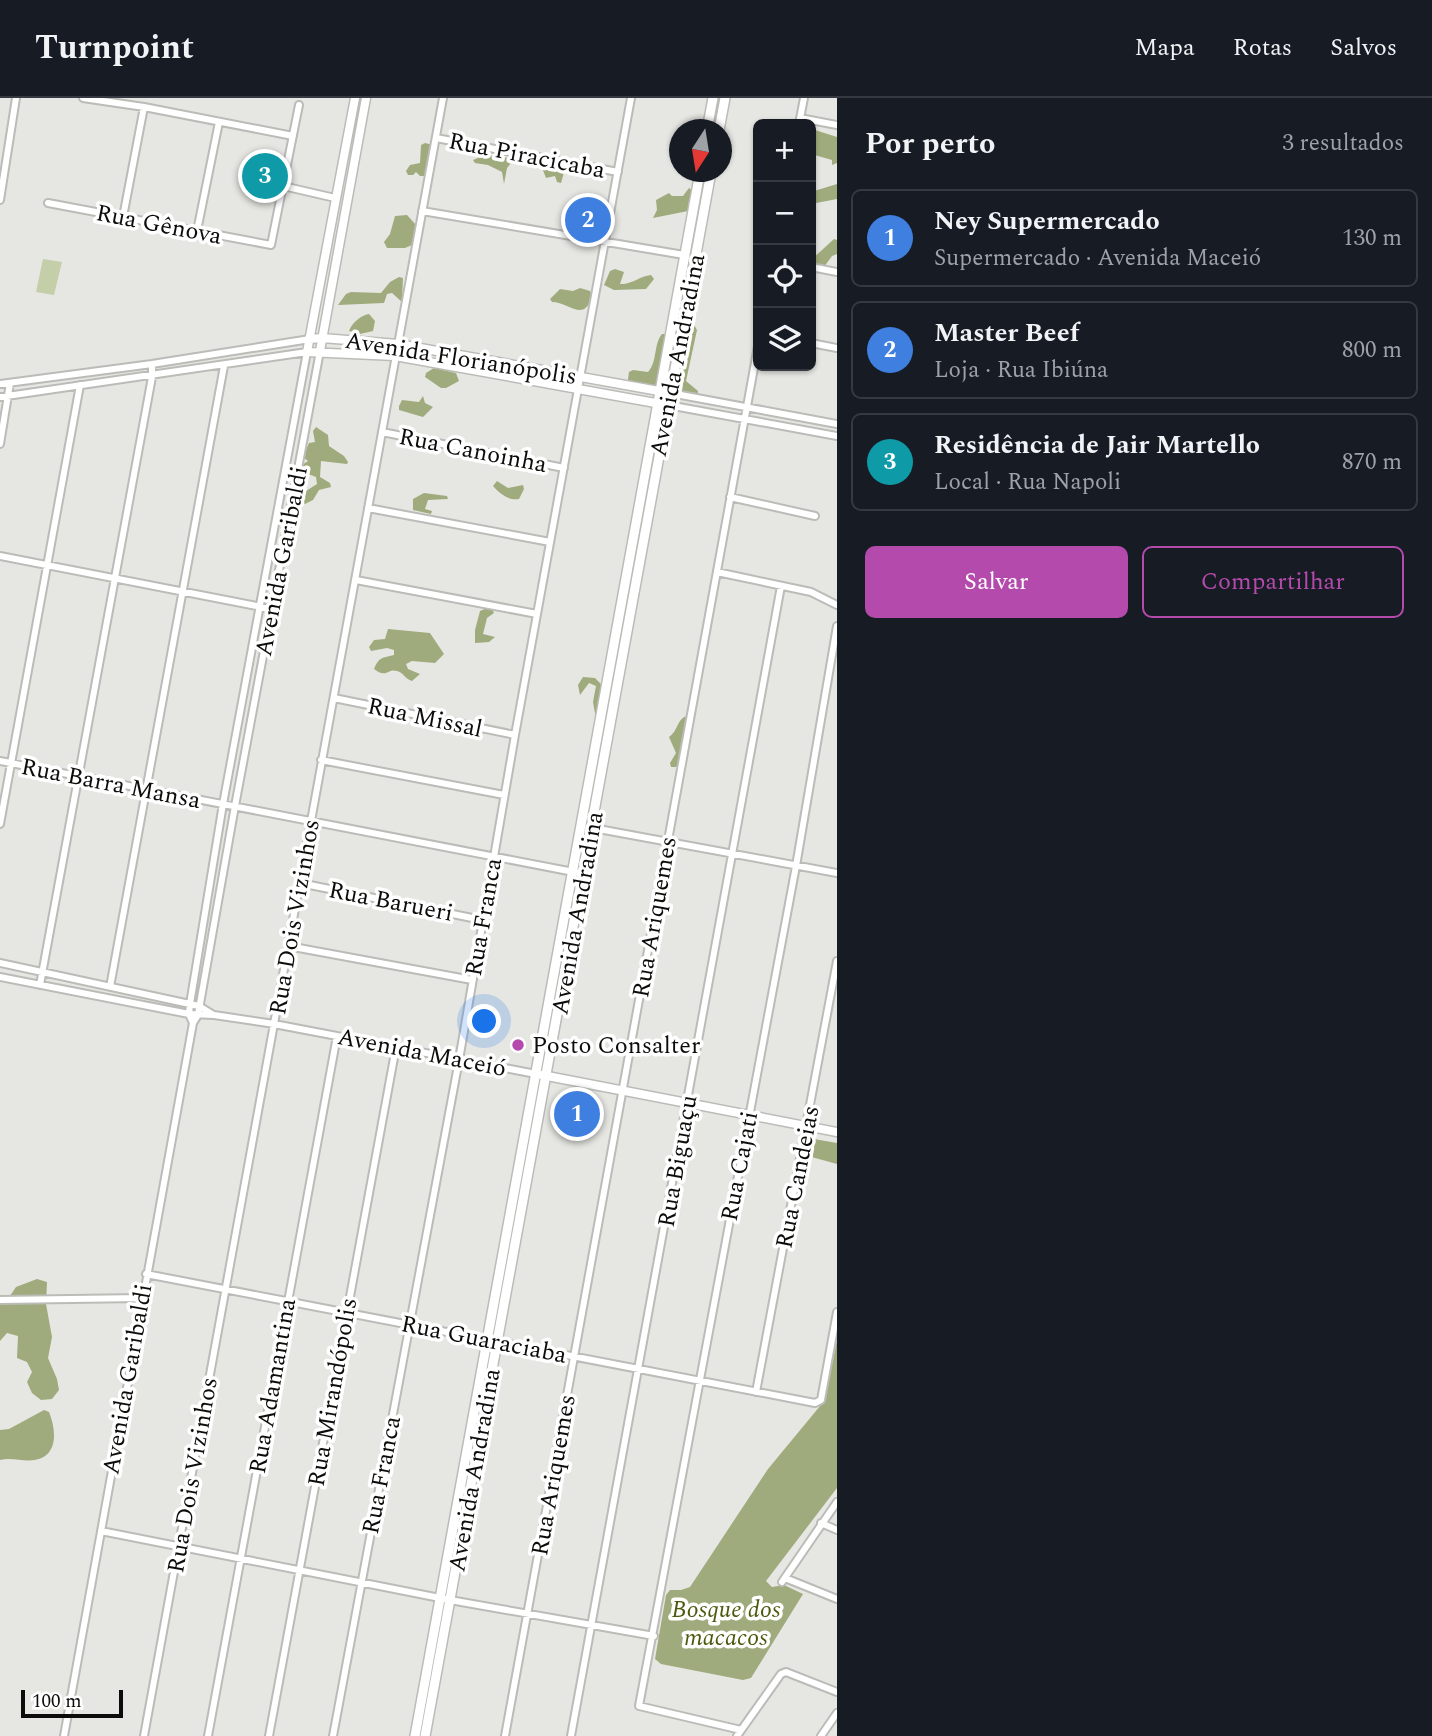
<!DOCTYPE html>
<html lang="pt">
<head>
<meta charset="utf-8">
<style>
  :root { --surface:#171b24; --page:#242831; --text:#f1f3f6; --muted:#9ea1a6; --line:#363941; --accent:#b34aac }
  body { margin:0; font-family:Spectral,serif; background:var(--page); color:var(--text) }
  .controls { position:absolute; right:21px; top:21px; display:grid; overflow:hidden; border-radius:10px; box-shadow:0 2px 5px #0004 }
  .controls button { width:63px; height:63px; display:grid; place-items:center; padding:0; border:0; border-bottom:2px solid var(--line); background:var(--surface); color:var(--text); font:35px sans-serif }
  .compass { position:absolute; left:669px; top:21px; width:63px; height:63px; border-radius:50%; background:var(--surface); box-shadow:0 2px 5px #0004; rotate:192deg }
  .scale { position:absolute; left:21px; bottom:18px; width:102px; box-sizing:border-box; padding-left:7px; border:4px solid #0c0c0b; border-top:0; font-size:19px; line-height:24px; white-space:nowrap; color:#0c0c0b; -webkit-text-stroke:5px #fff; paint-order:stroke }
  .you { position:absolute; left:485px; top:924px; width:24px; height:24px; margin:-18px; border:5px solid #fff; border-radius:50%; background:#1a73e8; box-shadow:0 0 0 10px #1a73e833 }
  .badge { display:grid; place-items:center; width:46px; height:46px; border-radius:50%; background:var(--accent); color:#fff; font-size:23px; font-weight:700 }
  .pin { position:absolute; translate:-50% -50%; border:4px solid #fff; box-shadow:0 2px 7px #0006 }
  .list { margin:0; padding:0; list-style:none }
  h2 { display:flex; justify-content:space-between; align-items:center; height:91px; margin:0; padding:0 28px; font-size:30px }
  h2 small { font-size:23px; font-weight:400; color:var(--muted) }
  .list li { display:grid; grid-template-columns:46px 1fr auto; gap:21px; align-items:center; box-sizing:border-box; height:98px; margin:0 14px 14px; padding:0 14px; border:2px solid var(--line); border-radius:10px }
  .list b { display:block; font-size:26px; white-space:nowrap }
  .list p { margin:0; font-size:23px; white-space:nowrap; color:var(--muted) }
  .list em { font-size:23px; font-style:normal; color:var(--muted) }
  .actions { display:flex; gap:14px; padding:21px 28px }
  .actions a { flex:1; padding:16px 0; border:2px solid var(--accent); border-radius:10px; text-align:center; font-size:24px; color:var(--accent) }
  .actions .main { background:var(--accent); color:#fff }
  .icon { flex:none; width:38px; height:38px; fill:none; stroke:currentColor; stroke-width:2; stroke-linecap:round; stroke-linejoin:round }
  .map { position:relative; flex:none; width:837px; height:1638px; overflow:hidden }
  header { display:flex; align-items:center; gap:42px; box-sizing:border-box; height:98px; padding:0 35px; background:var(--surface); border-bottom:2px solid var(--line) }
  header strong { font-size:33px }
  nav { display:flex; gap:38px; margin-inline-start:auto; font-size:24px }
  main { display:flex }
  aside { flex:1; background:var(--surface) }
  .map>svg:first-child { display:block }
  .green { fill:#c4cea9 }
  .forest { fill:#9fab7c }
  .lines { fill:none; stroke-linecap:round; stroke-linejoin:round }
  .minor-casing { stroke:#bbbcb8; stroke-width:10 }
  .tertiary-casing { stroke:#bbbcb8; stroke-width:11 }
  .secondary-casing { stroke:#bbbcb8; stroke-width:12 }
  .minor { stroke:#fff; stroke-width:6 }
  .tertiary { stroke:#fff; stroke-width:8 }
  .secondary { stroke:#fff; stroke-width:9 }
  .poi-dot { fill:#b34aac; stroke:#fff; stroke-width:2.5 }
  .labels { text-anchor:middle; stroke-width:7; stroke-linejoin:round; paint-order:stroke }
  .street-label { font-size:24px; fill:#0c0c0b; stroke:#fff }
  .poi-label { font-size:24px; fill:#0c0c0b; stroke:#fff; text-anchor:start }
  .park-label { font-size:24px; font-style:italic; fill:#4c590e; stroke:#fff }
</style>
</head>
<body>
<header>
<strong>Turnpoint</strong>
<nav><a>Mapa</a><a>Rotas</a><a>Salvos</a></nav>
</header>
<main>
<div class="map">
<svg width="837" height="1638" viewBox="0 0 837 1638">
  <rect width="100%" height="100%" fill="#e6e7e2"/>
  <path class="green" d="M43 161 62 164 54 197 36 194Z"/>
  <path class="forest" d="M815 32 837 39V65L832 67V62L811 56V33Z
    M425 45 433 47 425 78H420L416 74 413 77H408L406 73 410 67 420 65 421 47Z
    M485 57 511 60 512 64 507 70 504 86 502 74 488 67 475 65 473 62Z
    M538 61 560 65 565 71 561 85 557 84 555 78 546 80 541 67 537 63Z
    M837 86V101L811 106V94Z
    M689 90 693 93 692 102 688 105V113L653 120 657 112 656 102 669 95 672 98H683Z
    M407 117 417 128V136L412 147 405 150H387L384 144 390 136 395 118Z
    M834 141 837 142V156L832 158 824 169 811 167V162Z
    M615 171 624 174 620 186C631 187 640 178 651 177L654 181 646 191 614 192 604 187 610 173Z
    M399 179 403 180 402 204 392 195 387 196 384 205 338 207 346 196 351 194 381 195 390 184Z
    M580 190 590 193 592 197C585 226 569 204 552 204L550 201 560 191 573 193Z
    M369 216 375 223 373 233 360 236 349 233C352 225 361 217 369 216Z
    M693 225 697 232 686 283 698 293V297C689 298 681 296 675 290L687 228Z
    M662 236H666L659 285 654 288 630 286 628 281 629 274 633 272 648 274C658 263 653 247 662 236Z
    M434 270 456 275 459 283 446 290H441L425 279 426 275Z
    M423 298 425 305 433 309 423 319 399 312V308L402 302 419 304Z
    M316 329 328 337 329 348 344 358 348 364 347 366 321 363 320 379 330 385 331 389 319 392 313 402 305 406 299 402 298 398 317 386 316 379 300 373 302 367 308 363 303 359 309 345 315 344 313 333Z
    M497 383 508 390 523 387 524 391 519 401C509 403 499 395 493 388Z
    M424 395 447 398 448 401 428 402 425 411 432 413 431 416 413 412V401Z
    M487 510 492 511 494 515 487 520 483 536 495 539 489 544 475 545V532L480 513Z
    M388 531 430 535 444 556 435 565 412 563 406 566 408 571 420 576 412 583C405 581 403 574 397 573 387 570 387 581 374 571 379 559 382 560 394 557V552L387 550 371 553 369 549 374 542 385 541Z
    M583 579 595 580 602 587 599 618 596 621 593 604 596 588 589 585 580 597 578 587Z
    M686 618 679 666 676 669H671L670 665 676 655 669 639C678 633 676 623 686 618Z
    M814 1041 837 1045V1066L808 1058 807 1052Z
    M37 1181 47 1184 46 1206 52 1239 48 1260 57 1281 59 1292 52 1301 41 1302 32 1295 27 1284 32 1274 27 1264 17 1260 18 1238 7 1235 0 1243V1198H10L16 1189Z
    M837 1242V1390L766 1483 772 1489 784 1487 803 1496 751 1580 743 1582 661 1566 655 1561 666 1497 670 1492H681L690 1489 768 1371 825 1302Z
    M44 1312 49 1314C56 1331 59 1358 35 1362 23 1364 12 1359 0 1362V1332L9 1331Z"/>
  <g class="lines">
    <g class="minor-casing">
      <path id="minor" d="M83 0 144 9 293 38
        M800 20 837 27
        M799 26 804 0
        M436 40 618 74
        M283 88 335 100
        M0 102 16 0
        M48 105 271 147 299 7
        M422 113 684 157
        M123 119 144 9
        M197 133 219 24
        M811 169 837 174
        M811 245 837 250
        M0 286 152 266 310 241
        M670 295 837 326
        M0 299 307 254 223 706 190 906 189 916 193 925
        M668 307 837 338
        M382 334 564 370
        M0 346 10 285
        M730 399 815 418
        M368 410 550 444
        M0 458 272 511
        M717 474 811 494 837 507
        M356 482 537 516
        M334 600 515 637
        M321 662 504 697
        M0 663 584 776
        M0 726 80 287
        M593 730 837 775
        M300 785 482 822
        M288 848 472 882
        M0 865 199 908 212 916
        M0 879 189 916 214 917 274 926 536 976
        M40 887 152 279V266
        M110 889 224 268
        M146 1176 815 1305 821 1302 837 1214
        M0 1202 142 1200
        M756 1294 837 863
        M821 1425 837 1432
        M101 1433 450 1502 654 1538
        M785 1480 837 1501
        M782 1484 837 1404
        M741 1632 639 1608 796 768 837 528
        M64 1638 193 925 198 917 235 708 320 253
        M144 1638 443 0
        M208 1638 337 938
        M269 1638 396 949
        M333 1638 459 962 515 637 631 0
        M505 1638 758 248
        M571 1638 781 488
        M737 1638 781 1576 786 1574 837 1594
        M821 1638 837 1615"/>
    </g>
    <g class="tertiary-casing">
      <path id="tertiary" d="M355 0 307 254 395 258 661 306
        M310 241 322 240 398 246 670 295
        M320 253 366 0
        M542 977 837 1034"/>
    </g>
    <g class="secondary-casing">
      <path id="secondary" d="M707 32 713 0
        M719 32 725 0
        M415 1638 700 74
        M425 1638 711 74"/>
    </g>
    <use href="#minor" class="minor"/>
    <use href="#tertiary" class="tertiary"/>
    <use href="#secondary" class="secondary"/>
  </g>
  <circle class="poi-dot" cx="518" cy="947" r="7"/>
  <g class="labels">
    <g class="street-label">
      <text transform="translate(527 57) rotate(11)" y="8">Rua Piracicaba</text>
      <text transform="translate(159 126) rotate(11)" y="8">Rua Gênova</text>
      <text transform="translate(677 257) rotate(-79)" y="8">Avenida Andradina</text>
      <text transform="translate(461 260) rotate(9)" y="8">Avenida Florianópolis</text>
      <text transform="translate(473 352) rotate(11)" y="8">Rua Canoinha</text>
      <text transform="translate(281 463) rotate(-79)" y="8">Avenida Garibaldi</text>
      <text transform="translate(425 619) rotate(12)" y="8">Rua Missal</text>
      <text transform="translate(111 685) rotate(11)" y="8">Rua Barra Mansa</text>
      <text transform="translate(391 803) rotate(11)" y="8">Rua Barueri</text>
      <text transform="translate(577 815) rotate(-80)" y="8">Avenida Andradina</text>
      <text transform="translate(294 819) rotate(-80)" y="8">Rua Dois Vizinhos</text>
      <text transform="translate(483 819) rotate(-80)" y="8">Rua Franca</text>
      <text transform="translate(654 819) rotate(-80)" y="8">Rua Ariquemes</text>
      <text transform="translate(422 954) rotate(11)" y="8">Avenida Maceió</text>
      <text transform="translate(677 1063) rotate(-80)" y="8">Rua Biguaçu</text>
      <text transform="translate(739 1068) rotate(-79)" y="8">Rua Cajati</text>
      <text transform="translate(797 1079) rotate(-79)" y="8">Rua Candeias</text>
      <text transform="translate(484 1241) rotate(11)" y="8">Rua Guaraciaba</text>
      <text transform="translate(127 1281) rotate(-80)" y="8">Avenida Garibaldi</text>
      <text transform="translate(272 1288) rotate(-80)" y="8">Rua Adamantina</text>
      <text transform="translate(332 1294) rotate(-80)" y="8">Rua Mirandópolis</text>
      <text transform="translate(474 1372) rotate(-80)" y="8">Avenida Andradina</text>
      <text transform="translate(192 1377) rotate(-80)" y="8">Rua Dois Vizinhos</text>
      <text transform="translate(381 1377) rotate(-79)" y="8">Rua Franca</text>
      <text transform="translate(553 1377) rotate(-80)" y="8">Rua Ariquemes</text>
    </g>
    <g class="poi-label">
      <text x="532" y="955">Posto Consalter</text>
    </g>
    <g class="park-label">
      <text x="726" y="1519">Bosque dos<tspan x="726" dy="28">macacos</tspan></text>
    </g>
  </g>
</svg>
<div class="controls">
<button>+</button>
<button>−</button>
<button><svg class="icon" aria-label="locate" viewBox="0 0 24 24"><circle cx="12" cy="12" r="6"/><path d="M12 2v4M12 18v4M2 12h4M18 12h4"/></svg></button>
<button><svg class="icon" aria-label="layers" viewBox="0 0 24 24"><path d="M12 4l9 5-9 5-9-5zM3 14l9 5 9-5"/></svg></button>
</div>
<svg class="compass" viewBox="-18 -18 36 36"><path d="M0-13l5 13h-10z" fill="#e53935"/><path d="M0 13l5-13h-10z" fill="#9ea1a6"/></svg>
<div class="scale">100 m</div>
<div class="you"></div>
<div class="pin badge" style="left:577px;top:1016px;background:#3f7fe0">1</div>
<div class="pin badge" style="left:588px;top:122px;background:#3f7fe0">2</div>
<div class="pin badge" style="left:265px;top:78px;background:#0f9aa8">3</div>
</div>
<aside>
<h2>Por perto<small>3 resultados</small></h2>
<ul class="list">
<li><span class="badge" style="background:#3f7fe0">1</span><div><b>Ney Supermercado</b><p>Supermercado · Avenida Maceió</p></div><em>130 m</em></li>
<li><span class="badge" style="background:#3f7fe0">2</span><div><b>Master Beef</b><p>Loja · Rua Ibiúna</p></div><em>800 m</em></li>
<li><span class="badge" style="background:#0f9aa8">3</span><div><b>Residência de Jair Martello</b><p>Local · Rua Napoli</p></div><em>870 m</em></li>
</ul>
<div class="actions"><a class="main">Salvar</a><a>Compartilhar</a></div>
</aside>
</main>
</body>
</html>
